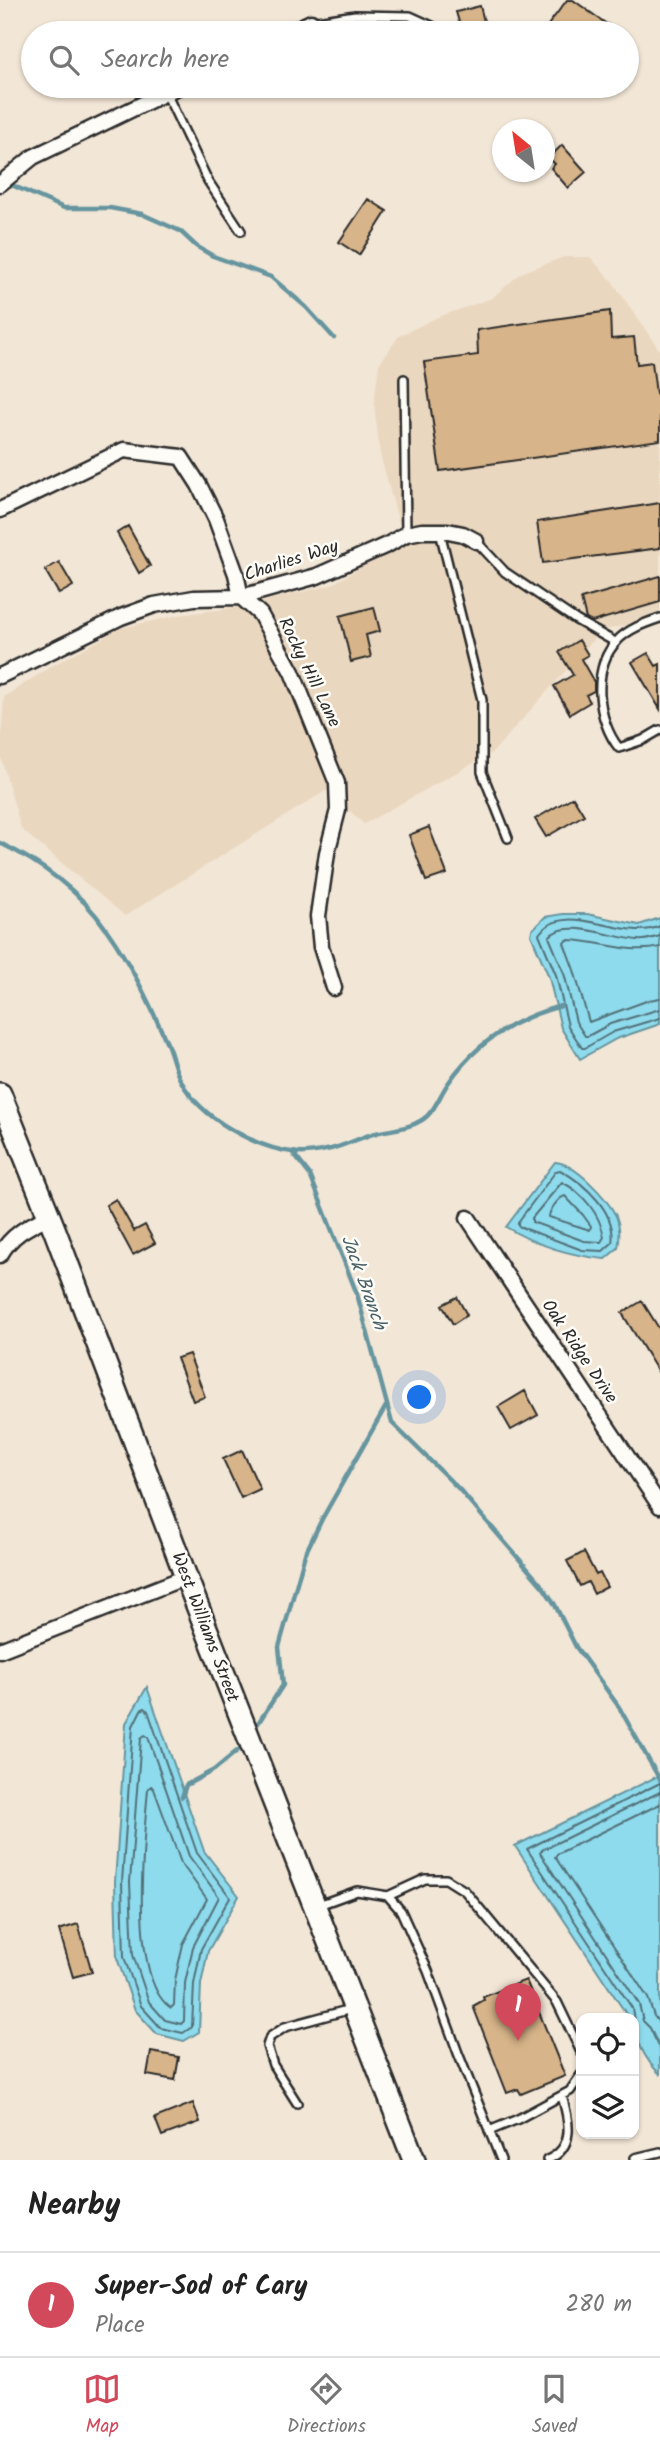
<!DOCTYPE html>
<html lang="en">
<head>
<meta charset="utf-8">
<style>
  :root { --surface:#fff; --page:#f6f6f6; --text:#222; --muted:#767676; --line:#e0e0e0; --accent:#d1495b }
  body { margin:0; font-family:Kalam,sans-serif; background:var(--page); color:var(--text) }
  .controls { position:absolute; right:21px; bottom:21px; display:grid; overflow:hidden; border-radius:14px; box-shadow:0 2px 5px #0004 }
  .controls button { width:63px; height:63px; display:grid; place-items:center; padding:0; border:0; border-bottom:2px solid var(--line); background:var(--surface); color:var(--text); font:35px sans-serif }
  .compass { position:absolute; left:492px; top:119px; width:63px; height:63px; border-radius:50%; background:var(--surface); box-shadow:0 2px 5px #0004; rotate:330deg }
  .you { position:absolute; left:420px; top:1398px; width:24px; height:24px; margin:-18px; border:5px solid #fff; border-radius:50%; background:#1a73e8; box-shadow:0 0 0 10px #1a73e833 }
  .badge { display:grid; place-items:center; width:46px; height:46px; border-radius:50%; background:var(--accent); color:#fff; font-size:23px; font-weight:700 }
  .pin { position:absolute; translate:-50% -58px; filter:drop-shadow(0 2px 4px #0008) }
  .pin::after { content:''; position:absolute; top:37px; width:24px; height:21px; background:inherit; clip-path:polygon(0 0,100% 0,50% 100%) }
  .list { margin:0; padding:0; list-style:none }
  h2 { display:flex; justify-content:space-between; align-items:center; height:91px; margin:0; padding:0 28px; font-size:30px }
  h2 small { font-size:23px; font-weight:400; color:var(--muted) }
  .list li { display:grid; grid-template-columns:46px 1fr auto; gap:21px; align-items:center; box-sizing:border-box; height:105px; padding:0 28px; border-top:2px solid var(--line) }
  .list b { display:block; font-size:26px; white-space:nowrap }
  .list p { margin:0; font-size:23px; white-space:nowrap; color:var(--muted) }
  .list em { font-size:23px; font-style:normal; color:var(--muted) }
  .icon { flex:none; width:38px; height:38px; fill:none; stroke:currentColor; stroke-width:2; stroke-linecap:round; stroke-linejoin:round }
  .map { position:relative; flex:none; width:660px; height:2160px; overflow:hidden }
  .search { position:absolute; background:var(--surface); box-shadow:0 2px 5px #0004; left:21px; right:21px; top:21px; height:77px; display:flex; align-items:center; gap:18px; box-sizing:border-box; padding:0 24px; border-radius:38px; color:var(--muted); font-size:26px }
  .sheet { height:196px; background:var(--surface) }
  nav { display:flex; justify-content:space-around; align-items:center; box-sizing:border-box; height:98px; border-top:2px solid var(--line); background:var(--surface); font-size:19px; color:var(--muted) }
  nav a { display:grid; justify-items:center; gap:4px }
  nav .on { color:var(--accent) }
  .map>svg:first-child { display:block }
  .built { fill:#ead7bf }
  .water { fill:#8edbed; stroke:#66959f; stroke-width:2 }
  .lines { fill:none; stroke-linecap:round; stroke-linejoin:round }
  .shore { stroke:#537179; stroke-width:2 }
  .stream { stroke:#66959f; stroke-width:4.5 }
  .building { fill:#d7b489; stroke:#2b2b2b; stroke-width:2 }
  .lane-casing { stroke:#2b2b2b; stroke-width:12 }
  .street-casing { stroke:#2b2b2b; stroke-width:19 }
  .primary-casing { stroke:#2b2b2b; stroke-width:26 }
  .lane { stroke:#fdfcf7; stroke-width:7 }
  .street { stroke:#fdfcf7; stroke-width:14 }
  .primary { stroke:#fdfcf7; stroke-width:21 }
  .labels { text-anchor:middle; stroke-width:5; stroke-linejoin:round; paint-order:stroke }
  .street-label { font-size:18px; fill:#2b2b2b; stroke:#fdfcf7 }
  .water-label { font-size:19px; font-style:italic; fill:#496065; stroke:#fdfcf7 }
</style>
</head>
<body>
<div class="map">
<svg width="660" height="2160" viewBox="0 0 660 2160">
  <rect width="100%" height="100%" fill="#f2e6d6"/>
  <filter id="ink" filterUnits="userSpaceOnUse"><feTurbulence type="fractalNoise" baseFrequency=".0143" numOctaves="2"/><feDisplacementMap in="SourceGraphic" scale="14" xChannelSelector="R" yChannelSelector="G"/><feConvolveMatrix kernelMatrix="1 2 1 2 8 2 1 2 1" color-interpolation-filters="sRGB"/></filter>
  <g filter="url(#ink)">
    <path class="built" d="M564 257H590L612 281 660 351V617L601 631 493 752 364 824 327 790 125 916 21 829 0 754 4 697 50 667 121 628 179 615 239 607 331 585 404 542 380 454 374 404 379 364 399 336 438 317 492 298 521 273Z"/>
    <path class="water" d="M563 914H587L639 925 660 918V1024L616 1039 580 1059 561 1028 549 977 531 935 532 930 545 917Z
      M555 1162C575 1163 607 1198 616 1216 620 1226 620 1238 618 1248L605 1259C572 1256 535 1245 506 1227Z
      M147 1687 204 1851 239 1896 208 1951 201 1984 199 2032 184 2041 157 2034 135 2010 117 1958 115 1882 126 1723Z
      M660 1775V2074C645 2060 634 2038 634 2018H629L515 1846Z"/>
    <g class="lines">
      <path class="shore" d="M660 926C625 943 565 898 539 934L556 975 568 1026 582 1048H585L613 1032 660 1018
        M660 936C653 938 645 941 638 940 617 939 564 917 549 937L564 973 576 1022 585 1036H588L610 1024 660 1009
        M660 947C628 955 599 940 567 940L564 943 574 970 589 1022 649 1000 660 998
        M560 1170C584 1183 617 1212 612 1243L603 1251 582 1250 518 1226V1222L556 1171Z
        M562 1182C583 1193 600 1214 604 1237L601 1242 584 1241 532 1222V1218Z
        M565 1196 583 1215 591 1226 590 1230 549 1217C549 1211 558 1198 565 1196Z
        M145 1708 148 1711 197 1853 230 1897 201 1949 194 1984 192 2027 183 2033 161 2028 141 2006 124 1957 122 1882 133 1726 141 1710Z
        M145 1735 148 1737 189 1856 219 1897 193 1947 185 1983 184 2021 181 2024 165 2020 149 2002 133 1955 130 1882 141 1738Z
        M151 1786 154 1789 181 1863 207 1899 183 1944 175 1980 174 2005 171 2008C128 1980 144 1837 148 1789Z
        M660 1792 542 1850 540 1853 639 2004 643 2021 650 2028 660 2049
        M660 1804 557 1854 555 1857 648 1998 654 2016 660 2024
        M634 2020 632 2008 527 1849 660 1783"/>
      <path class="stream" d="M7 183 64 208H110L142 214 180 231 196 246 213 256 271 277 306 307 334 338
        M0 843C40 862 81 892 106 929 131 964 149 1002 166 1041 172 1054 174 1069 181 1081 201 1119 257 1149 299 1153 309 1154 321 1151 331 1149 346 1145 361 1137 376 1133 392 1129 408 1129 422 1120 435 1112 440 1094 449 1082 476 1043 515 1018 561 1006
        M292 1152 310 1175 357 1294 392 1423 459 1489 544 1588 554 1603 576 1647 619 1707 660 1780
        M253 1731 283 1685 279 1647 305 1554 322 1519 386 1406
        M182 1797 186 1785 214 1770 243 1746"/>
    </g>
    <path class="building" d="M567 0H573L608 25 603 33H542Z
      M480 6 485 25 462 32 456 12Z
      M562 145 586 172 568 188 551 168 555 164 549 158Z
      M368 199 387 211 359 255 339 242Z
      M610 311 611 339 634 337 637 364 652 362 656 394H660V440L440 471 424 362 478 355 477 330Z
      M660 503V548L543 563 537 522Z
      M128 526 150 566 139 573 117 533Z
      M59 562 73 586 59 594 45 570Z
      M660 576V602L592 622 586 619 581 599Z
      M374 607 380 631 366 635 371 657 351 662 340 616Z
      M579 640 588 655 581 659 594 682V691L586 695 590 702 570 714 554 686 573 675 559 652Z
      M648 653 656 666 660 664V709L632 662Z
      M573 797 584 815 546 837 535 819Z
      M429 827 447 874 426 881 409 835Z
      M116 1199 134 1231 145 1225 155 1243 133 1255 106 1205Z
      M457 1297 467 1315 453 1324 442 1305Z
      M642 1301 660 1330V1375L622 1313Z
      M189 1354 205 1397 193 1401 177 1358Z
      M525 1391 538 1415 511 1430 498 1407Z
      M242 1450 260 1489 241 1498 223 1459Z
      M584 1552 596 1575 600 1573 607 1587 594 1594 588 1582 580 1586 567 1561Z
      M78 1924 92 1972 73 1977 59 1930Z
      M526 1980 565 2076 521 2094 518 2089 507 2093 473 2006 484 2000 483 1997Z
      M151 2052 179 2057 175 2080 147 2075Z
      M193 2103 200 2122 162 2136 155 2118Z"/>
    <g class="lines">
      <g class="lane-casing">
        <path id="lane" d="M311 22 355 15 410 16 432 26
          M166 93 208 181 241 231
          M404 379 406 533
          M440 532 482 700V772L508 838
          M476 541 505 572 576 620 615 642
          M660 618C645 623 628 629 617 641 591 668 597 721 619 748L643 740 660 730
          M388 1896 425 1879H446L465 1891 557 2002 581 2052
          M316 1906 357 1891 388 1896 401 1911 428 1971 458 2053 501 2160
          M297 2103 273 2065 267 2046 270 2037 285 2027 351 2009
          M489 2131 518 2119 570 2091 581 2075
          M547 2160C576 2148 569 2120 562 2096
          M636 2160 635 2158 660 2152"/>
      </g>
      <g class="street-casing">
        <path id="street" d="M288 33 311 22
          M0 184 33 157 180 86
          M0 510 124 450 181 457 199 485 216 519 236 574 241 597 260 614 292 672 337 783 338 810 327 853 318 916 321 947 334 988
          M0 676 121 617 154 605 194 598 241 597 317 576 389 544 406 534 422 531H448L463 534 476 541
          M468 1218 660 1506
          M0 1255C11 1235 28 1226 48 1217
          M0 1650 186 1577"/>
      </g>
      <g class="primary-casing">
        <path id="primary" d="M0 1094 55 1231 186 1577 414 2160"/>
      </g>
      <use href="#lane" class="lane"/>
      <use href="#street" class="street"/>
      <use href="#primary" class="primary"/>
    </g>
  </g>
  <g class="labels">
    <g class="street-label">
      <text transform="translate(291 560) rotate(-18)" y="6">Charlies Way</text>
      <text transform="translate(310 672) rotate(64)" y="6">Rocky Hill Lane</text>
      <text transform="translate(580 1351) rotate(56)" y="6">Oak Ridge Drive</text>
      <text transform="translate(206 1627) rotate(69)" y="6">West Williams Street</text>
    </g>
    <g class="water-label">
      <text transform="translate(365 1282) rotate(70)" y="7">Jack Branch</text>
    </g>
  </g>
</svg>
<div class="controls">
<button><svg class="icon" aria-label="locate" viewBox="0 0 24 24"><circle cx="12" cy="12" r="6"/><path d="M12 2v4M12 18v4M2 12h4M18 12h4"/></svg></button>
<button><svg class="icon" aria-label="layers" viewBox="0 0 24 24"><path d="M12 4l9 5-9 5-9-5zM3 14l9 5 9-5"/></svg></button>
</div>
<svg class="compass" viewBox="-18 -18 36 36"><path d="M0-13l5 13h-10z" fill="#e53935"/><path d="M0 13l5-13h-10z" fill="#767676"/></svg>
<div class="you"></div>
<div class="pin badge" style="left:518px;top:2041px">1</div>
<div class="search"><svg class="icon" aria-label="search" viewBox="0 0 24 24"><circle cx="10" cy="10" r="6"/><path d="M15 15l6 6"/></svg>Search here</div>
</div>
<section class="sheet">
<h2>Nearby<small></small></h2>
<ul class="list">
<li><span class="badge">1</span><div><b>Super-Sod of Cary</b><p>Place</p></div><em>280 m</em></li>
</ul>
</section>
<nav>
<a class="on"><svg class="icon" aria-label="map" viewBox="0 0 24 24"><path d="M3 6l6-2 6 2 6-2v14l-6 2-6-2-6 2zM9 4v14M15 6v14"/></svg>Map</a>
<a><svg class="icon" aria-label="directions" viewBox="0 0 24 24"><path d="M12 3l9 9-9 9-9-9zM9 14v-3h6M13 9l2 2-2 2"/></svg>Directions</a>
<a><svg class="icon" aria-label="saved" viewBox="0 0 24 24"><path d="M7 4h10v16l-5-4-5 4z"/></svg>Saved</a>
</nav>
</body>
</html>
